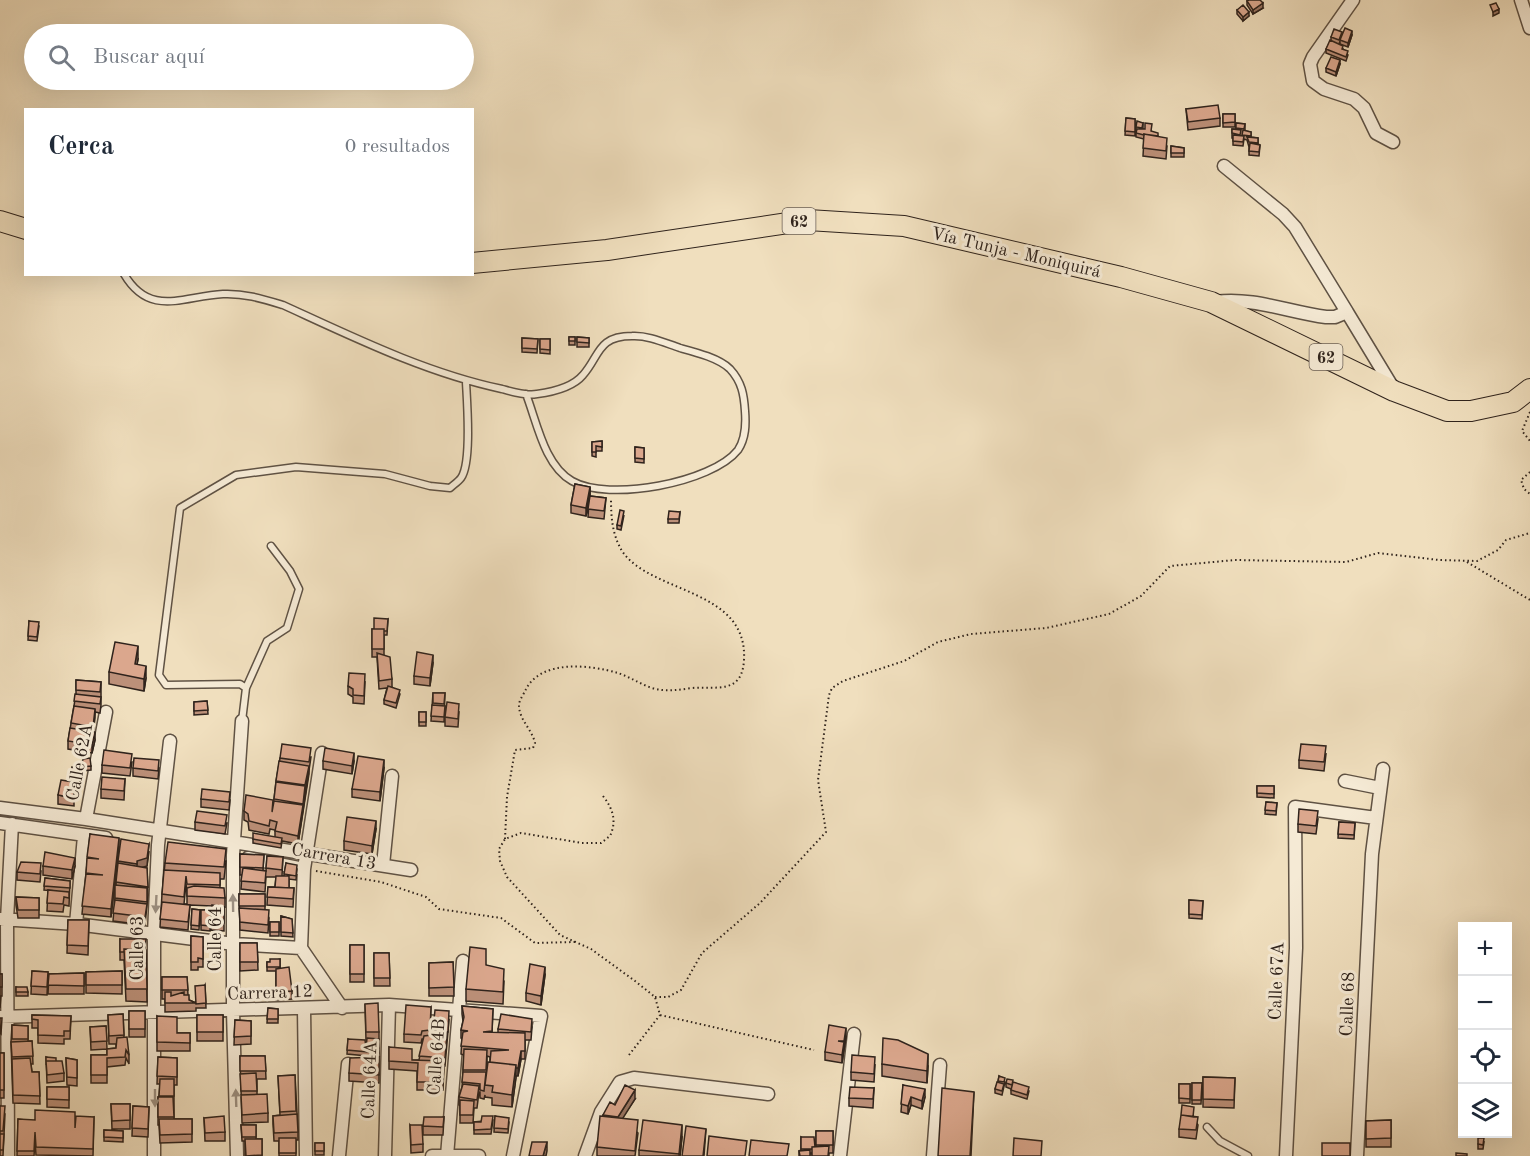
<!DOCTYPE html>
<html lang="es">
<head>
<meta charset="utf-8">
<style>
  :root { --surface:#fff; --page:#f6f6f7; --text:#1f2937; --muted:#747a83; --line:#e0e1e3 }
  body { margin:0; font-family:"Old Standard TT",serif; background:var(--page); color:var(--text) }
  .controls { position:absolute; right:18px; bottom:18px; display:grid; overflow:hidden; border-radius:0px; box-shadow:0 6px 24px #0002 }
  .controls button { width:54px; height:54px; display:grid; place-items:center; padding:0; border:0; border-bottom:2px solid var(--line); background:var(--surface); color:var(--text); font:30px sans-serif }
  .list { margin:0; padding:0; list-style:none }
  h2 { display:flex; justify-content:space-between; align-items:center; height:78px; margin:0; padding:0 24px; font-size:26px }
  h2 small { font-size:20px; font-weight:400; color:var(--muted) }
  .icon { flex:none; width:33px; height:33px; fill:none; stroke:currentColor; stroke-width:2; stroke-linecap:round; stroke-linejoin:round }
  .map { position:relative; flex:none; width:1530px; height:1156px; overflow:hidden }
  .search { position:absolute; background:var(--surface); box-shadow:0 6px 24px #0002; left:24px; top:24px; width:450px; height:66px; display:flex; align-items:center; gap:15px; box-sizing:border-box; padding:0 21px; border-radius:33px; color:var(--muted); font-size:22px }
  .panel { position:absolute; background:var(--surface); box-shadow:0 6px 24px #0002; left:24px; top:108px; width:450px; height:168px; border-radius:0px }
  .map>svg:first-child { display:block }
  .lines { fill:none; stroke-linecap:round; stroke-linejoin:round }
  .lane-casing { stroke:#5f5244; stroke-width:9 }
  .street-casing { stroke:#5f5244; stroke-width:15 }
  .primary-casing { stroke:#2f231c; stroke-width:22 }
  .path { stroke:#2f231c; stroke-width:2; stroke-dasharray:1.5 3; stroke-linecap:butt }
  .lane { stroke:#f5ead5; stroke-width:6 }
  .street { stroke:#f5ead5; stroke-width:12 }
  .primary { stroke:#f0dfbe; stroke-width:20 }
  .wall { fill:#bc9079; stroke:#2f231c; stroke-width:1.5; fill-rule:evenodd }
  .shaded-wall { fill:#997563; stroke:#2f231c; stroke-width:1.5 }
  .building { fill:#dba78d; stroke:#2f231c; stroke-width:1.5 }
  .oneway { fill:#9c9082 }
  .labels { text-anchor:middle; stroke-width:6; stroke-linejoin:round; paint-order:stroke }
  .shield { fill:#f5ead5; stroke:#6a5f54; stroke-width:1.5 }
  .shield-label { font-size:16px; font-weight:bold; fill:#2f231c }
  .street-label { font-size:18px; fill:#2f231c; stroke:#f5ead5 }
</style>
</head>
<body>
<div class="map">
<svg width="1530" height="1156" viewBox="0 0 1530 1156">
  <rect width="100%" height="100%" fill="#f0dfbe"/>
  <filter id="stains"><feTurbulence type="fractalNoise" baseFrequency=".00333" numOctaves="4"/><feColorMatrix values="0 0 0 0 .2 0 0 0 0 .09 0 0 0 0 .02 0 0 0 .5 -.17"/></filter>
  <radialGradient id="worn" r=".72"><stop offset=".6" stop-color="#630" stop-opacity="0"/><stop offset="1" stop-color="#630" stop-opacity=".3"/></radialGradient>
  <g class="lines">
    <g class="lane-casing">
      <path id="lane" d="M124 274C150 318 183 296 223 294 244 293 263 299 283 305 353 337 426 373 502 389 513 392 526 396 537 394 552 392 573 387 583 375 600 356 597 336 632 336 648 335 665 343 680 348 695 352 719 358 730 369 742 382 744 395 745 411 746 424 746 438 738 450 712 483 608 502 572 481 544 465 537 422 526 394
        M246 688 267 641 287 628 299 589 290 571 271 546
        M242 721 246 688 240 684 166 685 159 675 180 508 236 475 296 467 385 474 430 486 450 488C453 485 458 482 461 478 472 463 467 402 466 382
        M1207 1127 1220 1141 1248 1156"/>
    </g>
    <g class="street-casing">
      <path id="street" d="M1353 0 1313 57 1310 64 1313 81 1324 89 1354 99 1364 108 1376 133 1393 142
        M1521 0 1530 28
        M1215 302C1254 297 1288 312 1326 317H1335L1347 312 1295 227 1283 214 1224 166
        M1347 312 1393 388
        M322 753 304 869 301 948 342 1008
        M1345 781 1380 788
        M0 808 86 819 411 870
        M86 819 106 712
        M0 823 106 838
        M248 858 304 869
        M383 865 392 776
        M1 919 76 924 234 944 301 948
        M76 924 84 836
        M304 1009 306 1156
        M0 1017 389 1005 541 1016 513 1156
        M8 1156 7 920 12 824
        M154 1156V934L158 845 170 741
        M237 1156 233 1011V855L242 721
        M339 1156 348 1064
        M385 1156 389 1005
        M432 1156H479
        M447 1156 463 961
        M585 1156 601 1112 620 1082 634 1078 768 1094
        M840 1156 854 1034
        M933 1156 940 1065
        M1286 1156 1296 948 1295 807 1376 818
        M1357 1156 1372 854 1383 769"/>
    </g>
    <g class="primary-casing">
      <path id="primary" d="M0 221 26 229
        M472 263 607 250 808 220 904 226 1121 277 1211 302 1394 391 1447 411H1471L1513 402 1530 389"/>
    </g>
    <path class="path" d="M1530 412 1522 431 1530 441
      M1530 472 1521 480 1524 489 1530 494
      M1467 562 1530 600
      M603 796C613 809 617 821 610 836L601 843H582L521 833 505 839 499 849 500 861 507 877 560 935 591 949 635 981 655 997 660 1015 814 1050
      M505 839 507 797 515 750 533 748 535 743C532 729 519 720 519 705 519 700 524 694 526 689 542 659 591 665 618 673 630 677 640 684 652 688 666 692 678 690 692 688 716 686 742 695 744 660 748 588 651 594 622 551 612 534 611 517 611 498
      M316 871 381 882 426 897 439 909 501 918 535 943 575 942
      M655 997H668L681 990 702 953 760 903 826 832 818 780 829 695 832 688 843 681 904 661 938 642 971 634 1046 628 1109 614 1141 596 1170 566 1235 560 1346 562 1378 553 1439 560 1477 561 1498 550 1506 540 1530 533
      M629 1055 660 1015"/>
    <use href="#lane" class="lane"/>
    <use href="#street" class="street"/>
    <use href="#primary" class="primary"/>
  </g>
  <path class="wall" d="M1247 1 1263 8 1253 14 1247 5Z
    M1237 10 1249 16 1243 21 1237 14Z
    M1342 35H1352L1348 47 1340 44V41L1339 44 1348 55 1346 61 1326 53V49L1331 41V37Z
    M1340 64 1336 76 1326 72V68Z
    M1186 109 1220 118V126L1188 130Z
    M1223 114H1235V127H1223Z
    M1126 118 1135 119V136L1125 135Z
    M1143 123V129L1151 131 1158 136 1167 146 1166 159 1143 156 1144 139 1136 137V127Z
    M1236 123 1245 124V131L1251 132V137L1258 138V144L1260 145 1259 156 1249 155V147L1247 140 1244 139 1243 146 1233 145V138H1232V129H1236Z
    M1171 146 1184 148V157H1171Z
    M569 337H575V345H569Z
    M577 337 589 338V347H577Z
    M522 338 538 339 537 353 522 352Z
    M540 339H550V354L540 353Z
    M602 441V451H596V457L592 456V442Z
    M635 447 644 448V463L635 462Z
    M575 484 590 487V496L606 498 604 519 588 517 589 502 586 516 571 513V505Z
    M680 512 679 523H668V519Z
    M624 515 621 530 617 529V525Z
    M388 619 387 635H384V655L392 679V687L400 694 396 708 384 704V700L387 688 379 689 377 657H372V629H374Z
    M29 621 39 626 37 641 28 640Z
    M138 659 137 664 146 678 144 691 109 684V672Z
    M433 663 430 686 414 684V676Z
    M76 680 101 682V705L100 713 95 712 93 731 95 740 92 753 68 749V741L76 694Z
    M365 682 364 704 353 703V697L348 694V686Z
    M433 693H445L444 722 431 721Z
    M207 701 208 714 194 715V702Z
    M419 712H426V726H419Z
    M459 712 458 727 445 726V717Z
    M1326 754 1324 771 1299 768V760Z
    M311 757 298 844 282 841 281 848 253 843V839L275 837V830L270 829 269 834 249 830 248 822 244 820V811L273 808 276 781 280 758Z
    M323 761H354L352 774 323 769Z
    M132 762 130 776 102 773V765Z
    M91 766V770L81 771V767Z
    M133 768H159L158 779 133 776Z
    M384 768 380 801 352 797V789Z
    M81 770V784L70 781V777Z
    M125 779 124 800 101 798V789Z
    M1257 786H1274V798L1257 797Z
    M58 795 74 798V806L58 804Z
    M201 799 230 800 229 810 201 807Z
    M1266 802 1277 803 1276 815 1265 814Z
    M1318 819 1316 834 1298 832V824Z
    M195 822 227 823 225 834 195 830Z
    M1339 822 1355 823 1354 839 1338 838Z
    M376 829 372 854 344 850V841Z
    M90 834 119 847 111 917 82 914 86 873Z
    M149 852 147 866 143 867 147 868 148 895 145 925 113 921 118 861Z
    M240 854 264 855 263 870 266 871 267 856 283 857 282 876H284L286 863 297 869 296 880 289 879V888H294L293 907 267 905 268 887H275L276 877H266L265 892 241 889 242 875H240Z
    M226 861 224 879H220V887L225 898V907L219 906 224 907V931L211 930 212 906 190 905 188 930 160 927 162 894 165 863ZM186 884 187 892V904H184Z
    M43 866H75L72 879 43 875Z
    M41 871 40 882 17 880V872Z
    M45 878 70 881 69 906 64 905 63 912 47 911 48 890 56 891 44 890Z
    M239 894H265V910L269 918 268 933 240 930Z
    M16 897 39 898V918H18L16 905Z
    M1189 900 1203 901 1202 919 1189 918Z
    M192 909 200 910 199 930 191 929Z
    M201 910H211L210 931 201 930Z
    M281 916 292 919 293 937 281 936Z
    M68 920H89L88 955 67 953Z
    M270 922H279V936H270Z
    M191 936 203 937V967H198V970H191Z
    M120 939 146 954 147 1002 126 1001 124 960H120Z
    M240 943H257L258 970 240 971Z
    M350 945H364V982H350Z
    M374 953H389L390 986H374Z
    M280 959V968L292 991V999L276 1000V971H267V962H270Z
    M453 962 454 996H429V963Z
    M486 965 504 981 503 1004 466 1001V989Z
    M32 971 48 972 47 995 31 994Z
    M122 971V994L86 993V972Z
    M84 973V994H48L49 974Z
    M0 974H2V996H1L0 1008Z
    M545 975 541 1005 526 1001V993Z
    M162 977H187L188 995 189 1000 196 1003 205 985 206 1008H196V1011L165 1012V999H162Z
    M16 987 28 992V996H16Z
    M365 1004 379 1032V1083L349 1081V1073L378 1057 347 1054 348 1039 366 1049 367 1041H366Z
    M462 1006 493 1009 492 1033H498V1029L532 1027 531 1040H525V1059H521L518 1076H516L512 1107 492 1105V1098L485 1097V1095L484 1099 480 1098V1092H479L477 1108H474L473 1123H460V1106L459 1105V1097L462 1087 464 1055 461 1054 462 1038H461V1030L463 1021 462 1014ZM487 1056 490 1057V1062L487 1069Z
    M431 1007 430 1035H433V1030L449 1020 445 1066H444L443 1090H417V1071L389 1069V1047L412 1060H419L423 1039H422L421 1043 404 1042V1034Z
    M268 1008 278 1009V1023H267Z
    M129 1011H145V1037H129Z
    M123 1014 124 1037 129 1055V1064L126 1058 125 1065 107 1067V1083H91V1055H107V1049L91 1050 90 1027 106 1026 107 1049 116 1048V1044H109L108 1015Z
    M32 1015 71 1016 70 1039H64V1044L38 1043V1028H32Z
    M197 1015H223V1041H197Z
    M157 1016 177 1033H190V1051H157Z
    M235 1020 251 1021V1044L234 1045Z
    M12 1025 28 1026V1041H32L33 1064H31L32 1072H39L40 1104 13 1103 11 1042Z
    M846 1037 842 1063 825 1060V1052Z
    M0 1053H4V1098H0Z
    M240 1056H265L266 1079H257V1094L268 1113V1122L242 1123Z
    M46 1057 56 1061 64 1073V1081L47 1083Z
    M158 1057 177 1058V1085H174V1119H192V1142L160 1143 159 1125H158V1097H159L160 1084H157Z
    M66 1058 77 1060V1086L67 1085Z
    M882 1064 928 1066 927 1083 882 1076Z
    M875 1065 874 1082 851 1080V1072Z
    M295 1075 298 1132V1140H296V1156H279V1141H274L273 1124V1116L280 1115 278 1076Z
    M999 1076 1005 1082 1002 1095 995 1093V1089L998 1082Z
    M1203 1077 1235 1078 1234 1108 1203 1107Z
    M1006 1083 1013 1084 1029 1091 1027 1099 1011 1094V1089L1006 1087Z
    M1192 1083H1202L1201 1104H1192Z
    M1179 1084H1190V1103H1179Z
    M903 1085 925 1097 922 1109 911 1105 908 1114 901 1112Z
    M47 1087H69V1108L47 1107Z
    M874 1088 873 1108 849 1106V1098Z
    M635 1099 622 1118 638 1133 635 1156H597V1147L603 1115 615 1105Z
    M111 1104H130V1129H112Z
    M0 1106 5 1114 3 1156H0Z
    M133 1106 149 1107 148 1137 132 1136Z
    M495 1116 509 1122 508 1133 494 1132Z
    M94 1117 93 1156 36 1155 35 1141 34 1156H17L18 1119 75 1126Z
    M444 1117 443 1135H423V1126Z
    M1193 1117 1198 1125 1196 1139 1179 1137V1129Z
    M204 1118 225 1132V1141H205Z
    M493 1120 491 1134H474V1122Z
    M1391 1120V1147H1366V1121Z
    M241 1125H256V1139H262V1156H245V1141H242Z
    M410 1125 423 1144V1152L411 1153Z
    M104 1130 123 1131V1142L104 1141Z
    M816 1131H833V1153H829V1156H812V1153H810V1156H799V1151L801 1150V1137L815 1147H816Z
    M682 1137 680 1156H639V1150Z
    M1484 1142 1483 1149H1478V1144Z
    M315 1143H324V1155H315Z"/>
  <path class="shaded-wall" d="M1263 3V8L1253 14V10Z
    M1499 9V13L1493 16V12Z
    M1249 12V16L1243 21V17Z
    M1352 31V35L1348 47V43Z
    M1340 60V64L1336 76V72Z
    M590 487V495L586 516V508Z
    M138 646V659L135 676V664Z
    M433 655V663L430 686V678Z
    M146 666V678L144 691V679Z
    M95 709V718L93 735V727Z
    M95 732V740L92 753V745Z
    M354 753V761L352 774V766Z
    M384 760V768L380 801V792Z
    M309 766V774L298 844V836Z
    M376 821V829L372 854V846Z
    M119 838V847L111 917V909Z
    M149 844 147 866 137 869V861Z
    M75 858V866L72 879V870Z
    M545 967V975L541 1005V996Z
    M846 1028V1037L842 1063V1055Z
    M521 1051V1059L518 1076V1068Z
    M928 1054V1066L927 1083V1071Z
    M516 1065V1078L512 1107V1095Z
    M925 1089V1097L922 1109V1101Z
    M635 1090V1099L618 1126V1117Z
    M974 1092 971 1156H970Z
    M911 1097V1105L908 1114V1106Z
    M682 1125V1137L680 1156H679Z
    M706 1129 704 1156H703Z
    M547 1142V1151L546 1156H543Z"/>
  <path class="building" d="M1249 0H1260L1263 3 1253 10 1247 1Z
    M1496 3 1499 9 1493 12 1490 5Z
    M1243 5 1249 12 1243 17 1237 10Z
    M1345 28 1352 31 1348 43 1340 40Z
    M1334 29 1342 32 1339 40 1331 37Z
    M1330 40 1343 46 1342 49 1348 51 1346 57 1326 49Z
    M1331 57 1340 60 1336 72 1326 68Z
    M1218 105 1220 118 1188 122 1186 109Z
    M1223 114H1235V122L1223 123Z
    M1126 118 1135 119V132L1125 131Z
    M1137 121 1143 123 1142 128 1136 127Z
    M1145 123 1152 124 1151 131 1158 133V136L1144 134V135L1136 133 1137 129H1145Z
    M1236 123 1245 124 1244 129 1236 128Z
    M1232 129 1241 130 1240 135 1232 133Z
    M1243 130 1251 132V136L1242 135Z
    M1144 134 1167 138 1166 151 1143 148Z
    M1233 135 1244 136 1243 142 1233 141Z
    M1247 137 1258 138V143L1249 142Z
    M1250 143 1260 145 1259 152 1249 151Z
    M1171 146 1184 148V153H1171Z
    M569 337H575V341H569Z
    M577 337 589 338V343L577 342Z
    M522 338 538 339 537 349 522 348Z
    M540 339H550V350L540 349Z
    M602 441V447L596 446V452H592V442Z
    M635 447 644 448V459L635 458Z
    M575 484 590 487 586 508 571 505Z
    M590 496 606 498 604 511 588 509Z
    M620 510 624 511 621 526 617 525Z
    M669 511 680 512 679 519H668Z
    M374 618 388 619 387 631H384V629H374Z
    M29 621 39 622 37 637 28 636Z
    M372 629H384V649H372Z
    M115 642 138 646 135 664 146 666 144 679 109 672Z
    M417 652 433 655 430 678 414 676Z
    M377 653 390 657 392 679 379 681Z
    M349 673 365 674 364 696 353 695V689L348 686Z
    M76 680 101 682 100 692 76 690Z
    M388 686 400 690 396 703 384 700Z
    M433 693H445L444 704 433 703Z
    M75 694 101 697 100 704 74 701Z
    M207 701 208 710 194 711V702Z
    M447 702 459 704 458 719 445 717Z
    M432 705 445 706 444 717 431 716Z
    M74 706 95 709 93 727 71 723Z
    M419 712H426V722H419Z
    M70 728 95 732 92 745 68 741Z
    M282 744 311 748 309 762 280 758Z
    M1301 744 1326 746 1324 762 1299 760Z
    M325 748 354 753 352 766 323 761Z
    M104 750 132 754 130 768 102 765Z
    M358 756 384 760 380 792 352 789Z
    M90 758 91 766 81 767 83 759Z
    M134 758 159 760 158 771 133 768Z
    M279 761 309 766 305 785 276 781Z
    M72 767 81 770V780L70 777Z
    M102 777 125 779 124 791 101 789Z
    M61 780 73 782 74 798 58 795Z
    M276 782 305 786 303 804 274 799Z
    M1257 786H1274V794L1257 793Z
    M202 789 230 792 229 802 201 799Z
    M246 795 273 800 272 812 274 801 303 805 298 836 275 831 277 822 270 820 269 826 249 821 248 814 244 811Z
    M1266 802 1277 803 1276 811 1265 810Z
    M1299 809 1318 811 1316 826 1298 824Z
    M197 811 227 815 225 826 195 822Z
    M347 817 376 821 372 846 344 841Z
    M1339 822 1355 823 1354 835 1338 834Z
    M253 833 282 838 281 844 253 839Z
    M90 834 119 838 111 909 82 906 86 874 103 875 86 873 87 858 99 859 87 857Z
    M121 839 149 844 147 858 137 861V864L118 861Z
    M168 842 226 849 224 867 165 863Z
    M45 852 75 858 72 870 43 866Z
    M240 854 264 855 263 868 240 867Z
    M267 856 283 857 282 870 266 868Z
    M21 862 41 863 40 874 17 872Z
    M118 863 147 868 148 887 116 882Z
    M286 863 297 865 296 876 284 874Z
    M243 868 266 871 265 883 241 881Z
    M164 870 220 873V885L187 884 186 876 184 897 162 894Z
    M276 876H289V888L275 887Z
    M45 878 70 881V888L44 886Z
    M115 885 147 888V902L115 898Z
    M194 886 224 888 225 898 187 896V888Z
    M268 887 294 888 293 899 267 897Z
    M48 890 69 892V898L64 897 63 904 47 903Z
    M239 894H265V906H239Z
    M16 897 39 898V910H18Z
    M115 900 147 904 145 917 113 913Z
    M1189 900 1203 901 1202 915 1189 914Z
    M162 902 190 905 188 922 160 919Z
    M212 905 224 907V923L211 922Z
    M239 908 269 910 268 925 240 922Z
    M192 909 200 910 199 926 191 925Z
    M201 910H211L210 926 201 925Z
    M281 916 292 919 293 933 281 932Z
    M68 920H89L88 946 67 945Z
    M270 922H279V932H270Z
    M191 936 203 937V959L198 958V962H191Z
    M120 939H146L145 950 124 949V952H120Z
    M240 943H257L258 962H240Z
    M350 945H364V974H350Z
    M470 947 486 949V965L504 969 503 992 466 989Z
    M124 949 146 950 147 989H126Z
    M374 953H389L390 978H374Z
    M270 959H280V967H267V962H270Z
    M453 962 454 987 429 988V963Z
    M530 964 545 967 541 996 526 993Z
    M289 967 292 991 276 992V969Z
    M32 971 48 972 47 987 31 986Z
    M122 971V985H86V972Z
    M84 973V986L48 985 49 974Z
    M0 974H2V987H0Z
    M162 977H187L188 990H162Z
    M205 985 206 1003 196 1004 195 986Z
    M16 987H27L28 992H16Z
    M165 992H171V996L184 992V995H189V1000L196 1003H165Z
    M378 1003 379 1032H366L365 1004Z
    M406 1005 431 1007 430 1030 422 1031 421 1035 404 1034Z
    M462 1006 493 1009 492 1031 483 1032 525 1033V1051H521L518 1068H516V1065L490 1062 491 1051 509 1050 461 1046 463 1032 468 1031 461 1030 464 1017Z
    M268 1008 278 1009V1019H267Z
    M435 1010 449 1011 448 1032 433 1030Z
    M129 1011H145V1029H129Z
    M123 1014 124 1035 109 1036 108 1015Z
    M501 1014 532 1019 531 1032 498 1029Z
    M32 1015 71 1016 70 1031H64V1036L38 1035V1020L32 1019Z
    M197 1015H223V1032H197Z
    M157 1016 177 1017V1033H190V1043L157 1042Z
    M0 1018H2L1 1034 0 1033Z
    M235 1020 251 1021V1036L234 1037Z
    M12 1025 28 1026V1039H12Z
    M829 1025 846 1028 844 1041H838L844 1042 842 1055 825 1052Z
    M106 1026 107 1041 91 1042 90 1027Z
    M447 1033 445 1058 419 1056 424 1036Z
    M127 1037 129 1055 126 1050 125 1057 107 1058V1075H91V1055H107V1049L116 1048 117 1038Z
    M367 1038 379 1039V1053L347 1050 348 1039 365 1040 366 1049Z
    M883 1038 898 1040 928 1054 927 1071 882 1064Z
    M32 1041 33 1056 12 1057 11 1042Z
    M389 1047 412 1049V1060L444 1061 443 1082H417L418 1063 389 1061Z
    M464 1049 487 1050 486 1070H463Z
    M0 1053H4V1090H0Z
    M852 1055 875 1057 874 1074 851 1072Z
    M240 1056H265L266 1071H240Z
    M46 1057 56 1058V1061H46V1065Z
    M158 1057 177 1058V1077L157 1076Z
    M379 1057V1075L349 1073 350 1058Z
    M30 1058 32 1072H39L40 1096 13 1095 12 1059Z
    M66 1058 77 1060V1078L67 1077Z
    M46 1061H62L64 1073 47 1075Z
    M488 1062 516 1065 512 1095 492 1092 493 1086 485 1085Z
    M463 1072H486L484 1091 480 1090V1084L462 1082Z
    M256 1073 257 1091H241L240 1074Z
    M295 1075 296 1111 280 1112 278 1076Z
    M999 1076 1005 1078 1004 1082 998 1081Z
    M1203 1077 1235 1078 1234 1100 1203 1099Z
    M160 1079H174V1096H159Z
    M1007 1079 1013 1080 1012 1085 1006 1083Z
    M997 1082 1004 1084 1002 1091 995 1089Z
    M1013 1082 1029 1087 1027 1095 1011 1090Z
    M1192 1083H1202L1201 1100H1192Z
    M463 1084 479 1086 477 1100 459 1097Z
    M1179 1084H1190V1099L1179 1098Z
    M625 1085 635 1090 618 1117 603 1115 610 1102 615 1105Z
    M903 1085 925 1089 922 1101 911 1097 908 1106 901 1104Z
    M47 1087H69V1100L47 1099Z
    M850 1087 874 1088 873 1099 849 1098Z
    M942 1088 974 1092 970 1156H938Z
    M267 1094 268 1113 242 1115 241 1095Z
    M158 1097H173L174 1117H158Z
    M460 1100 474 1101 473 1115H460Z
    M111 1104H130V1120L112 1121Z
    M1182 1105 1194 1107 1193 1117 1181 1115Z
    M0 1106H5L3 1131H0Z
    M133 1106 149 1107 148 1129 132 1128Z
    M35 1110 75 1112V1128L76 1116 94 1117 93 1149 36 1147 35 1132 34 1151H17L18 1119 35 1120Z
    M297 1114 298 1132 274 1133 273 1116Z
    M1181 1115 1198 1117 1196 1130 1179 1129Z
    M224 1116 225 1132 205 1133 204 1118Z
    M482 1116H493L491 1129 474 1130V1122H481Z
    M495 1116 509 1118 508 1129 494 1128Z
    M600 1116 638 1120 635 1151 597 1147Z
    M424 1117H444L443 1127 423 1126Z
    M159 1119H192V1134L160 1135Z
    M643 1120 682 1125 679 1154 639 1150Z
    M1391 1120V1138L1366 1139V1121Z
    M241 1125H256V1137H242Z
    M410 1125H422L423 1144 411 1145Z
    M686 1126 706 1129 703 1156H682Z
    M104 1130 123 1131V1138L104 1137Z
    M816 1131H833V1145H816Z
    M0 1134H4L3 1150H0Z
    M709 1136 747 1141 745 1156H707Z
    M801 1137H814L815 1147H812V1149H801Z
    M279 1138H296V1153H279Z
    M1014 1138 1042 1141 1041 1156H1013Z
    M1478 1138H1484L1483 1145 1478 1144Z
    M245 1139H262V1155L246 1156Z
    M751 1140 789 1144 787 1156H749Z
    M532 1142H547L543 1156H529Z
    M315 1143H324V1151H315Z
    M1322 1143H1350V1156H1322Z
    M829 1146 828 1156H812V1147Z
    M810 1150V1156H800L799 1151Z
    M1456 1153 1467 1154V1156H1456Z"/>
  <defs><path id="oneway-solid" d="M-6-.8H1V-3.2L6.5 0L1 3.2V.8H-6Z" transform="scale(1.5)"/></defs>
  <g class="oneway">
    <use href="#oneway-solid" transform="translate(233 903) rotate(-91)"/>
    <use href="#oneway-solid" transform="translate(156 904) rotate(93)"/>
    <use href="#oneway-solid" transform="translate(155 1098) rotate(90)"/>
    <use href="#oneway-solid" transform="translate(236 1098) rotate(-92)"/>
  </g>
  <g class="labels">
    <g class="shield">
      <rect x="782.5" y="208" width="33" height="26" rx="4.5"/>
      <rect x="1309.5" y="344" width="33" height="26" rx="4.5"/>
    </g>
    <g class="shield-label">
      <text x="799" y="227">62</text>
      <text x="1326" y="363">62</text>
    </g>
    <g class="street-label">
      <text transform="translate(1016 252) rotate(13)" y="6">Vía Tunja - Moniquirá</text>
      <text transform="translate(79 762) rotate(-79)" y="6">Calle 62A</text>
      <text transform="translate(334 856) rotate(10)" y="6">Carrera 13</text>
      <text transform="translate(215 939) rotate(-90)" y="6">Calle 64</text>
      <text transform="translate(137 948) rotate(-90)" y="6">Calle 63</text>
      <text transform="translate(1276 981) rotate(-88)" y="6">Calle 67A</text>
      <text transform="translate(270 992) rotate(-2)" y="6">Carrera 12</text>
      <text transform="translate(1347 1004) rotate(-88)" y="6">Calle 68</text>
      <text transform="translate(436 1057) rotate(-86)" y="6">Calle 64B</text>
      <text transform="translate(369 1080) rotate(-88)" y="6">Calle 64A</text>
    </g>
  </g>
  <rect width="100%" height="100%" filter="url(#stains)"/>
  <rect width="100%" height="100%" fill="url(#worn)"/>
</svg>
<div class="controls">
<button>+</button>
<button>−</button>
<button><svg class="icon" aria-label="locate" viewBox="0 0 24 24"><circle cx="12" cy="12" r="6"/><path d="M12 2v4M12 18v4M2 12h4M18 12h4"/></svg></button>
<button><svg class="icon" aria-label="layers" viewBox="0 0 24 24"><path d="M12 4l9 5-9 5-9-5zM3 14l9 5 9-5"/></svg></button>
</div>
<div class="search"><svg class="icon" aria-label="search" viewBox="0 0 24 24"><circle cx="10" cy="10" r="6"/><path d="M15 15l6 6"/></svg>Buscar aquí</div>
<section class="panel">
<h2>Cerca<small>0 resultados</small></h2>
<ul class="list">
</ul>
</section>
</div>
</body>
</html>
